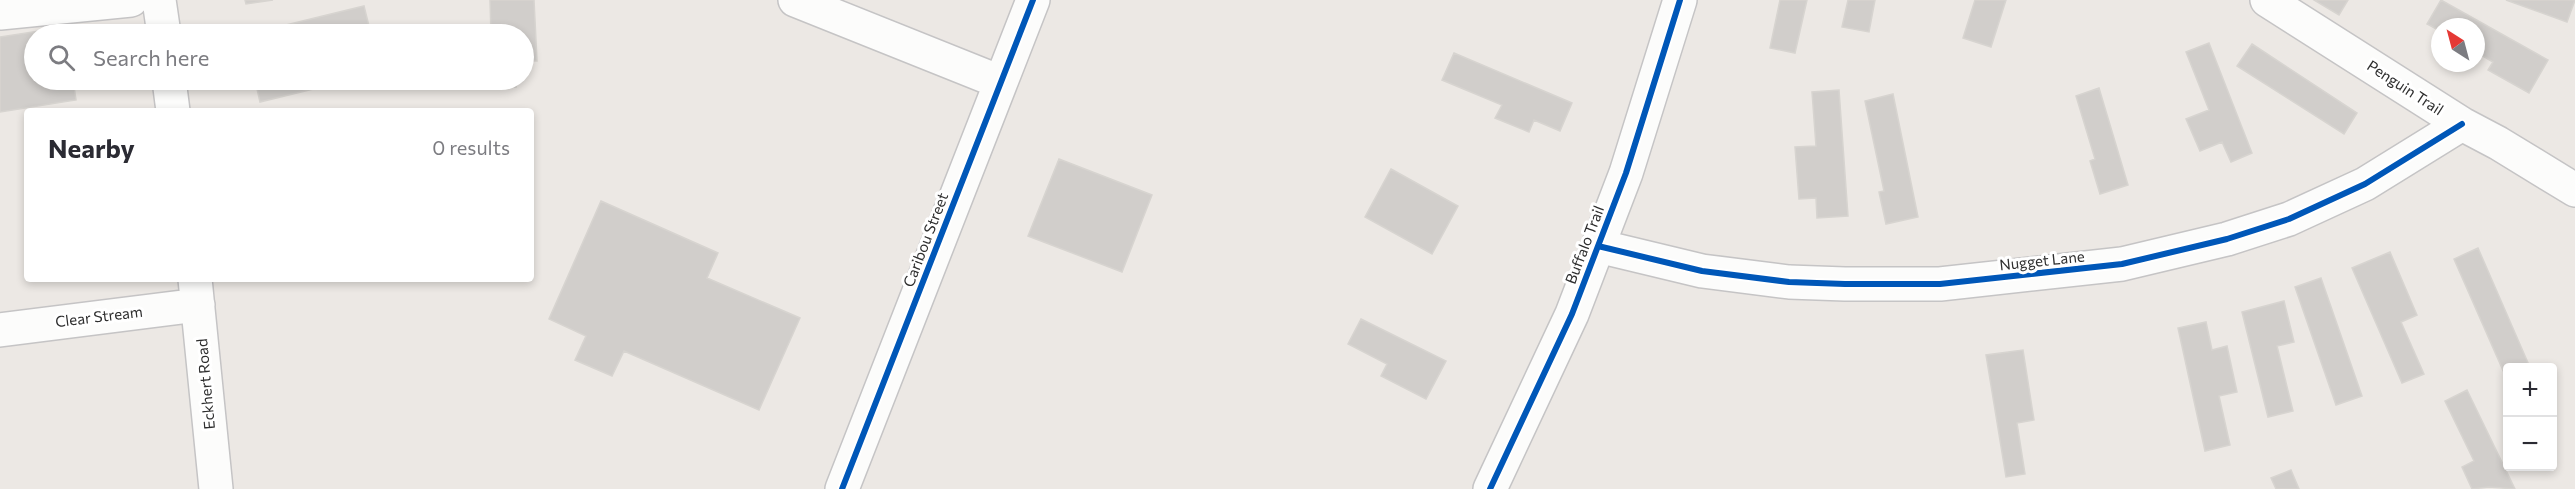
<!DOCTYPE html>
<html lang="en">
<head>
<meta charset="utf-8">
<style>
  :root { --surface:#fff; --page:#f2f2f3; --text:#2b2b33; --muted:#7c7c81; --line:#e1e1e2 }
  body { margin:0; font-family:Commissioner,sans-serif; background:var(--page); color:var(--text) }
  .controls { position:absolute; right:18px; bottom:18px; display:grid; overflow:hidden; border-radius:6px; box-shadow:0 3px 9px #0003 }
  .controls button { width:54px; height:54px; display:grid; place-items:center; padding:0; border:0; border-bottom:2px solid var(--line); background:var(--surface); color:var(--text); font:30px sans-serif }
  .compass { position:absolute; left:2431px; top:18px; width:54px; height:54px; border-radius:50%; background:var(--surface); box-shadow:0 3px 9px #0003; rotate:324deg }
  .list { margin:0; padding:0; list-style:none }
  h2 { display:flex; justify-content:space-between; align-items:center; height:78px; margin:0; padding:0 24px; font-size:26px }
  h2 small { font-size:20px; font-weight:400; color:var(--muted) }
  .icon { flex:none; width:33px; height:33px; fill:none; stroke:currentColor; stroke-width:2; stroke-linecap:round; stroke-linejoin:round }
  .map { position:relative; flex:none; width:2575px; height:489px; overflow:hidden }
  .search { position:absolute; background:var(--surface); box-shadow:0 3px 9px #0003; left:24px; top:24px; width:510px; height:66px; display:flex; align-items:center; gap:15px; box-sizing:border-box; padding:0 21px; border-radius:33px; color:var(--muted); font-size:22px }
  .panel { position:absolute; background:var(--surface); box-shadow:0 3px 9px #0003; left:24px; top:108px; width:510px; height:174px; border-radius:6px }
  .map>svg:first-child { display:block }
  .building { fill:#d1cecb; stroke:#d7d4d0; stroke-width:1.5 }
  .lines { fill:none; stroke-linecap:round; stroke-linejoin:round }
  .minor-casing { stroke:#c5c4c5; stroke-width:36 }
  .minor { stroke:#fcfcfb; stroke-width:33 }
  .cycleway-casing { stroke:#fff; stroke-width:10 }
  .cycleway { stroke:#0057b8; stroke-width:6 }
  .labels { text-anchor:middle; stroke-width:6; stroke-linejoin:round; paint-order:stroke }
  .street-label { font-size:15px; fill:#2e2e2e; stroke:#fff }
</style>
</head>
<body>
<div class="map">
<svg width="2575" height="489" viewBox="0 0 2575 489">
  <rect width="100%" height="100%" fill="#ece8e4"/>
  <path class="building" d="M245 0H273L246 4Z
    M490 0H534L537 61H524V34H491Z
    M1780 0H1807L1795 53 1770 48Z
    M1848 0H1875L1869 32 1842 27Z
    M1975 0H2006L1991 47 1963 38Z
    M2314 0H2348L2339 15Z
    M2441 0 2548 60 2529 93 2488 70 2493 62 2476 52V27H2440V31L2427 24Z
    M2506 0H2575L2567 22Z
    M364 6 371 34H249Z
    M65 27 66 34H34V80H73L76 100 0 112V37Z
    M2209 43 2252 153 2231 162 2222 142 2200 151 2186 119 2209 110 2186 52Z
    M2252 44 2357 113 2344 134 2237 66Z
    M1454 53 1572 103 1560 131 1534 120 1529 132 1495 118 1502 105 1442 80Z
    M255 80H350L260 102Z
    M493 80H516V87L494 88Z
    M2099 88 2128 185 2100 194 2090 161 2095 159 2076 96Z
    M1839 90 1848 216 1817 218 1816 198 1799 199 1795 147 1816 146 1812 92Z
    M1893 94 1918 217 1886 224 1879 192 1884 191 1865 101Z
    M1059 159 1152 195 1122 272 1028 236Z
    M1391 169 1458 206 1432 254 1365 217Z
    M601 201 718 253 707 278 800 318 759 410 624 351 612 376 575 360 586 336 549 319Z
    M2478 248 2529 365 2522 368H2508V374L2505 375 2454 259Z
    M2390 252 2417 315 2401 322 2424 374 2402 383 2352 268Z
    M2321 278 2362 396 2336 405 2295 287Z
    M2284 301 2294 342 2277 346 2293 411 2268 417 2242 312Z
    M1361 319 1446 361 1426 399 1381 376 1387 364 1348 344Z
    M2206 322 2212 350 2227 346 2237 392 2219 396 2230 445 2205 451 2178 328Z
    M2023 350 2034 420 2017 423 2025 474 2006 477 1986 355Z
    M2467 390 2515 489 2489 487 2472 489 2462 467 2474 461 2445 401Z
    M2291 470 2299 489H2276L2271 478Z"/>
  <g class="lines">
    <g class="minor-casing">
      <path id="minor" d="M159 0 164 34
        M795 0 1000 82
        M2267 0 2462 124 2498 143 2575 190
        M0 13 131 0
        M169 80 173 111
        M1598 246 1702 271 1789 282 1845 284H1940L2122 264 2227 239 2289 219 2365 184 2462 124
        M195 279 216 489
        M0 330 198 305
        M842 489 1033 0
        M1490 489 1572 314 1626 173 1680 0"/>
    </g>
    <use href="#minor" class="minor"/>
    <g class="cycleway-casing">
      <path id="cycleway" d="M1598 246 1702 271 1789 282 1845 284H1940L2122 264 2227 239 2289 219 2365 184 2462 124
        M842 489 1033 0
        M1490 489 1572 314 1626 173 1680 0"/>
    </g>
    <use href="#cycleway" class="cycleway"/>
  </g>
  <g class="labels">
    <g class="street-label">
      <text transform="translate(2405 88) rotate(33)" y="5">Penguin Trail</text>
      <text transform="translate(926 240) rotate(-69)" y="5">Caribou Street</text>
      <text transform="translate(1585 245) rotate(-69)" y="5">Buffalo Trail</text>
      <text transform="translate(2042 261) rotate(-6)" y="5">Nugget Lane</text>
      <text transform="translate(99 317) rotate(-7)" y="5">Clear Stream</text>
      <text transform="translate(206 384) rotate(-95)" y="5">Eckhert Road</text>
    </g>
  </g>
</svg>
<div class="controls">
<button>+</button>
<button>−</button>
</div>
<svg class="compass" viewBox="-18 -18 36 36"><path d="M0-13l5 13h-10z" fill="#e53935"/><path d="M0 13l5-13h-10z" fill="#7c7c81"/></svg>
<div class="search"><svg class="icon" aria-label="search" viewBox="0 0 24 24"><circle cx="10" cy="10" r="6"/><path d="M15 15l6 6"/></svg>Search here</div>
<section class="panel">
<h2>Nearby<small>0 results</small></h2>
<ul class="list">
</ul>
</section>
</div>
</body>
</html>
